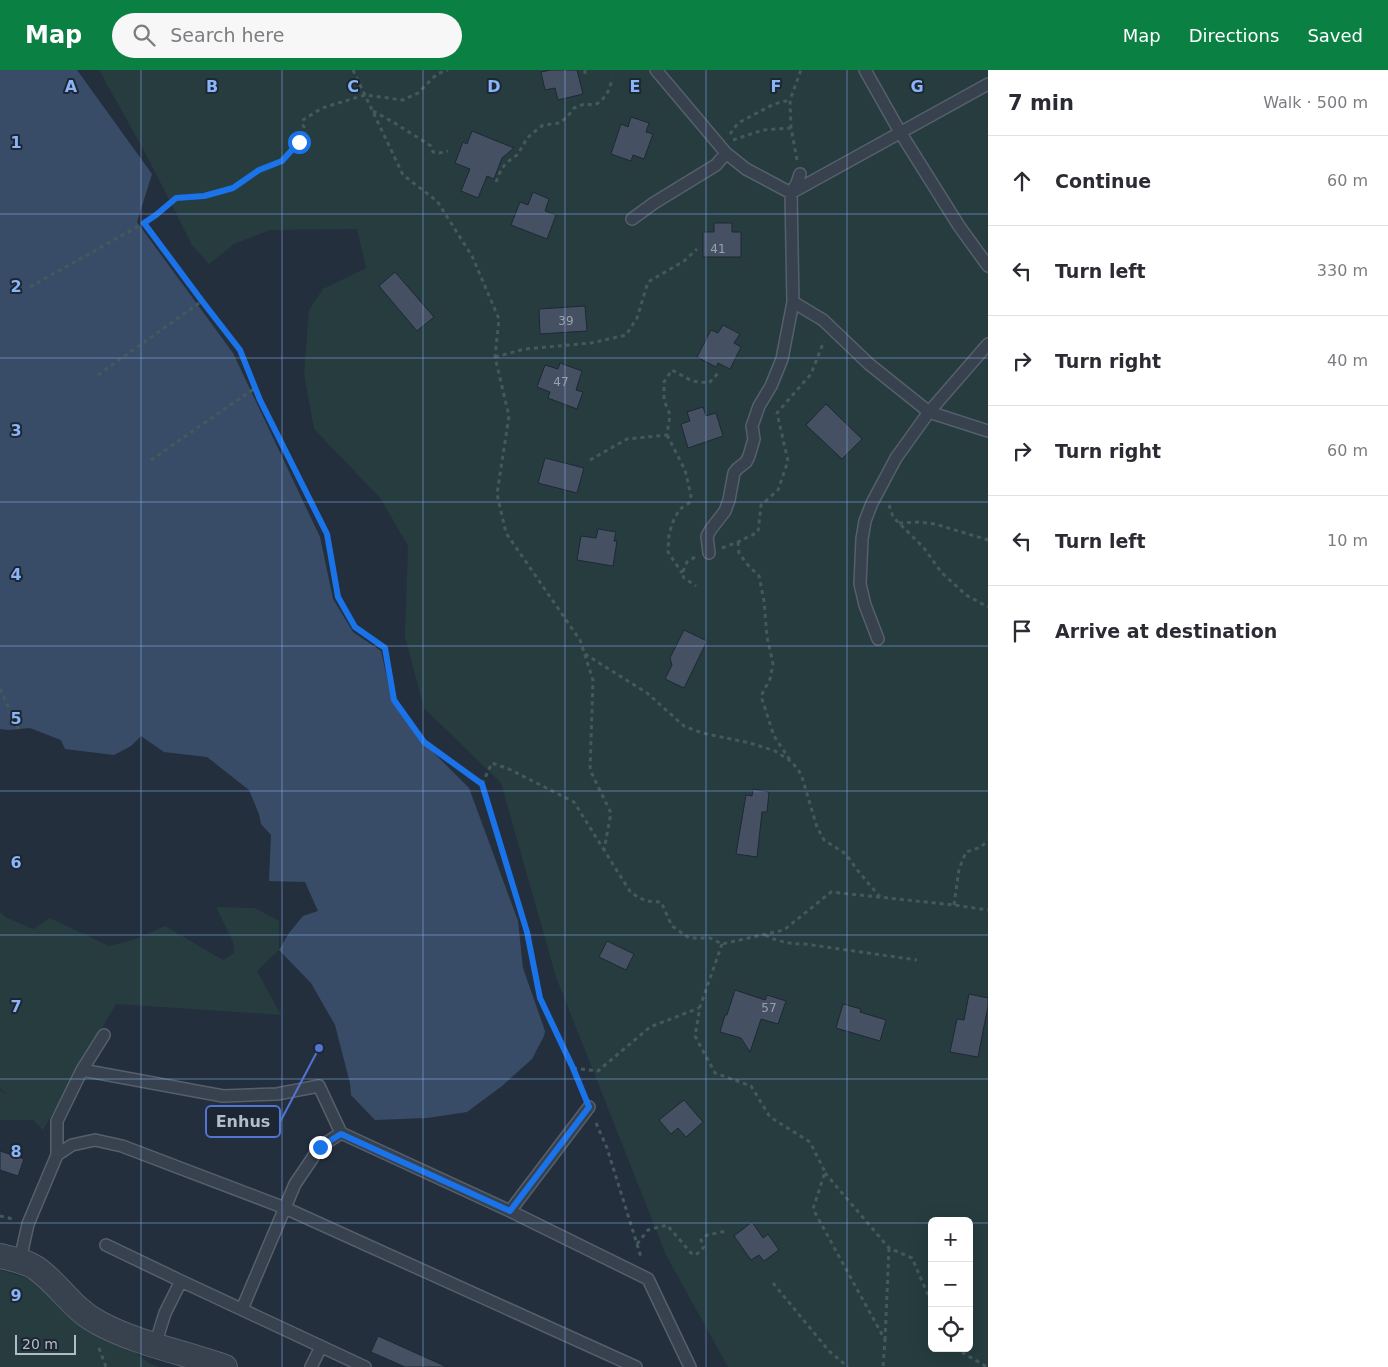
<!DOCTYPE html>
<html lang="en">
<head>
<meta charset="utf-8">
<style>
  :root { --surface:#fff; --page:#f7f7f7; --text:#2b2b33; --muted:#7c7c81; --line:#e1e1e2; --accent:#0b8043 }
  body { margin:0; font-family:"DejaVu Sans",sans-serif; background:var(--page); color:var(--text) }
  .controls { position:absolute; right:15px; bottom:15px; display:grid; overflow:hidden; border-radius:8px; box-shadow:0 5px 20px #0002 }
  .controls button { width:45px; height:45px; display:grid; place-items:center; padding:0; border:0; border-bottom:1px solid var(--line); background:var(--surface); color:var(--text); font:25px sans-serif }
  .scale { position:absolute; left:15px; bottom:12px; width:61px; box-sizing:border-box; padding-left:5px; border:2px solid #b4bcc9; border-top:0; font-size:14px; line-height:18px; white-space:nowrap; color:#b4bcc9; -webkit-text-stroke:4px #1d2633; paint-order:stroke }
  .stop { position:absolute; width:15px; height:15px; margin:-11px; border:4px solid #1a73e8; border-radius:50%; background:#fff }
  .stop.end { background:#1a73e8; border-color:#fff; box-shadow:0 1px 5px #0008 }
  .list { margin:0; padding:0; list-style:none }
  h2 { display:flex; justify-content:space-between; align-items:center; height:65px; margin:0; padding:0 20px; font-size:21px }
  h2 small { font-size:16px; font-weight:400; color:var(--muted) }
  .list li { display:grid; grid-template-columns:32px 1fr auto; gap:15px; align-items:center; box-sizing:border-box; height:90px; padding:0 20px; border-top:1px solid var(--line) }
  .list b { display:block; font-size:19px; white-space:nowrap }
  .list em { font-size:16px; font-style:normal; color:var(--muted) }
  .icon { flex:none; width:28px; height:28px; fill:none; stroke:currentColor; stroke-width:2; stroke-linecap:round; stroke-linejoin:round }
  .map { position:relative; flex:none; width:988px; height:1297px; overflow:hidden }
  header { display:flex; align-items:center; gap:30px; box-sizing:border-box; height:70px; padding:0 25px; background:var(--accent); color:#fff }
  header strong { font-size:24px }
  nav { display:flex; gap:28px; margin-inline-start:auto; font-size:18px }
  .search { width:350px; height:45px; background:var(--page); display:flex; align-items:center; gap:12px; box-sizing:border-box; padding:0 18px; border-radius:28px; color:var(--muted); font-size:19px }
  main { display:flex }
  aside { flex:1; background:var(--surface) }
  .map>svg:first-child { display:block }
  .green { fill:#263c3f; fill-rule:evenodd }
  .water { fill:#394c67 }
  .building { fill:#455162; stroke:#1f2835 }
  .lines { fill:none; stroke-linecap:round; stroke-linejoin:round }
  .lane-casing { stroke:#565f6c; stroke-width:14 }
  .street-casing { stroke:#565f6c; stroke-width:26 }
  .path { stroke:#44595c; stroke-width:3; stroke-dasharray:4 4; stroke-linecap:butt }
  .lane { stroke:#38414e; stroke-width:11 }
  .street { stroke:#38414e; stroke-width:24 }
  .route { stroke:#1a73e8; stroke-width:6 }
  .grid { fill:none; stroke:#8ab4f8; stroke-width:1; stroke-opacity:0.55 }
  .labels { text-anchor:middle; stroke-width:4; stroke-linejoin:round; paint-order:stroke }
  .number-label { font-size:12px; fill:#98a1af }
  .grid-label { font-size:16px; text-anchor:middle; font-weight:bold; fill:#8ab4f8; stroke:#1d2633; stroke-width:4; stroke-linejoin:round; paint-order:stroke }
  .leader { fill:none; stroke:#5274d3; stroke-width:2 }
  .callout-dot { fill:#5274d3; stroke:#1d2633; stroke-width:2 }
  .callout { fill:#1d2633; stroke:#5274d3; stroke-width:2 }
  .callout-label { font-size:16px; text-anchor:middle; font-weight:bold; fill:#b4bcc9 }
</style>
</head>
<body>
<header>
<strong>Map</strong>
<div class="search"><svg class="icon" aria-label="search" viewBox="0 0 24 24"><circle cx="10" cy="10" r="6"/><path d="M15 15l6 6"/></svg>Search here</div>
<nav><a>Map</a><a>Directions</a><a>Saved</a></nav>
</header>
<main>
<div class="map">
<svg width="988" height="1297" viewBox="0 0 988 1297">
  <rect width="100%" height="100%" fill="#242f3e"/>
  <path class="green" d="M99 0H988V1297H728L666 1185 556 907 501 713 424 638 405 567 408 476 381 429 314 359 304 304 309 240 323 219 366 198 357 159 270 160 234 174 209 194 192 175 148 88ZM932 1151H969V1278H932Z
    M216 837 255 838 279 851V880L257 901 281 945 116 934 43 1060 33 1050H0V1020L7 1025 0 1018V842L7 848 33 859 50 848 109 876 136 869 165 856 223 890 234 883 233 872Z
    M0 1200 42 1213 149 1293 160 1297H0Z"/>
  <path class="water" d="M0 0H77L152 104 137 152 233 283 320 467 333 529 353 562 381 581 392 631 424 673 469 718 518 851 523 898 545 961 544 966 532 989 502 1016 467 1042 427 1048 375 1050 351 1025 350 1013 335 955 311 913 279 880 289 863 303 846 318 841 305 812 269 811 271 765 261 754 259 744 249 720 207 687 164 682 141 666 131 676 114 685 65 679 61 670 30 658 9 660 0 659Z"/>
  <path class="building" d="M551 0H577L583 24 558 30 555 18 545 20 541 2Z
    M631 47 649 53 646 62 653 64 644 89 633 85 631 91 611 84 621 54 628 57Z
    M472 61 514 78 502 88 494 109 487 106 478 128 461 121 470 99 455 93 463 72 467 74Z
    M533 122 549 129 545 141 556 145 547 169 511 155 520 132 528 135Z
    M714 153H732V162H741V187H703V162H714Z
    M395 202 434 247 417 261 379 216Z
    M585 236 587 261 540 264 539 239Z
    M723 255 740 264 734 273 741 277 730 299 718 293 716 297 697 287 711 260 718 263Z
    M560 293 582 301 576 320 583 322 577 339 548 328 550 322 537 317 545 295 558 299Z
    M826 334 862 369 842 389 806 355Z
    M703 337 706 346 716 343 723 366 688 378 681 354 690 351 687 342Z
    M545 388 584 398 577 423 538 413Z
    M598 459 616 462 614 471H617L613 496 577 490 581 466 596 468Z
    M684 560 707 571 684 618 665 609 672 595 670 588Z
    M753 719 769 722 767 742H762L757 787 736 784 746 725 752 726Z
    M607 871 634 884 626 900 599 887Z
    M735 920 765 930 767 925 786 931 778 954 761 949 750 982 741 968 720 962 725 945H727Z
    M969 924 988 928V936L978 987 950 982 957 949 964 950Z
    M843 934 861 939 860 942 886 950 880 971 836 958Z
    M684 1030 703 1052 686 1067 678 1058 671 1064 659 1050Z
    M0 1081 24 1089 18 1106 0 1100Z
    M752 1152 763 1168 768 1164 779 1180 764 1191 759 1185 751 1190 734 1166Z
    M378 1266 447 1297H405L371 1282Z"/>
  <g class="lines">
    <g class="lane-casing">
      <path id="lane" d="M656 0 726 83 746 99 791 123 988 14
        M865 0 900 62 959 156 988 196
        M800 104 797 113 791 123 793 232 823 250 869 294 929 342 896 388 872 433 865 451 862 469 860 514 865 535 878 569
        M632 149 654 133 716 95 726 83
        M988 274 929 342 988 361
        M709 483 707 466 711 459 725 441 729 430 734 403 737 399 746 392 749 386 754 369 752 356 759 336 771 316 782 289 793 232
        M82 1000 223 1026 277 1024 319 1016 341 1063 510 1141 648 1209 690 1297
        M57 1085 72 1075 95 1070 122 1076 285 1138 636 1297
        M510 1141 589 1037
        M106 1175 181 1211
        M20 1190 28 1154 57 1085V1051L82 1000 104 965
        M242 1239 295 1114 320 1077 341 1063
        M155 1275 165 1243 181 1211 365 1297
        M311 1297 321 1277"/>
    </g>
    <g class="street-casing">
      <path id="street" d="M0 1186C13 1189 25 1191 36 1198 59 1214 73 1240 99 1253 138 1274 183 1282 225 1297"/>
    </g>
    <path class="path" d="M353 0 403 105 437 131 472 186 499 249 495 287 509 346 497 424 506 463 580 570 593 610 590 700 611 743 604 780 631 823 646 831 661 832 672 856 689 868H710L722 874 784 860 831 822 954 835 988 840
      M585 0V5
      M373 41 393 52 431 76 433 82 439 83 448 81
      M730 64 738 53 774 34 790 30
      M733 70 763 60 791 58
      M797 90 791 58 790 30 801 0
      M496 112 501 100 506 93 517 85 524 74 526 69 534 62 543 55 560 53 568 46 574 38 584 34 595 35C605 29 610 21 612 8
      M144 153 202 231 240 280 260 331 327 464 338 527 355 557 385 578 394 630 424 672 482 714 527 862 540 928 584 1025
      M30 217 144 153 156 145 176 127 204 126 233 118 259 100 283 91 299 72 305 62 304 57 302 54 303 50 322 38 365 25 403 30 418 23 437 4 448 0
      M495 287 525 279 591 273 626 265 637 248 648 212 684 191 697 179
      M98 305 202 231
      M667 365 685 400 691 426 689 433 680 439 674 449 669 464 668 482 682 503
      M151 390 255 318
      M590 390 627 369 667 365 670 345 664 330V312L672 300 692 311 709 313 720 301
      M889 435 893 447 924 478 941 502 966 525 988 537
      M899 453 920 452 935 454 988 470
      M738 472 739 483 746 493 759 506 764 531 767 567 773 594 770 609 761 626 774 666 790 690
      M722 478 738 472 758 462 761 435 778 420 788 391 777 343 811 304 824 271
      M695 487 687 492 682 504 684 508 696 516
      M585 584 647 623 684 656 702 663 750 673 775 681 792 692 801 704 817 757 824 770 846 784 858 801 880 827
      M0 619 19 660
      M482 714 492 693 509 699 574 732 604 780
      M954 835 959 799 966 782 981 777 988 770
      M765 865C780 872 789 874 805 874L917 890
      M722 874 700 937 695 966 715 1003 751 1016 770 1047 810 1072 825 1102 813 1139 885 1270 883 1297
      M573 998 598 1001 650 957 699 938
      M596 1053 607 1078 641 1187
      M825 1103 889 1178 912 1188 932 1234
      M0 1146 13 1149
      M637 1174 648 1160 667 1155 691 1183 696 1185 704 1177 701 1170 707 1165 727 1161
      M773 1213 829 1281 848 1297
      M885 1270 889 1178
      M99 1278 106 1297
      M955 1278 987 1297"/>
    <use href="#lane" class="lane"/>
    <use href="#street" class="street"/>
  </g>
  <g class="lines">
    <path class="route" d="M299 72 282 91 259 100 233 118 204 126 176 128 156 145 144 153 202 231 240 280 260 330 327 464 338 527 355 557 385 578 394 630 424 672 482 714 527 862 540 928 573 998 589 1037 510 1141 341 1064 320 1077"/>
  </g>
  <path class="grid" d="M141 0V1297M282 0V1297M423 0V1297M565 0V1297M706 0V1297M847 0V1297M0 144H988M0 288H988M0 432H988M0 576H988M0 721H988M0 865H988M0 1009H988M0 1153H932M969 1153H988"/>
  <g class="labels">
    <g class="number-label">
      <text x="718" y="183">41</text>
      <text x="566" y="255">39</text>
      <text x="561" y="316">47</text>
      <text x="769" y="942">57</text>
    </g>
  </g>
  <g class="grid-label">
    <text x="71" y="22">A</text>
    <text x="212" y="22">B</text>
    <text x="353" y="22">C</text>
    <text x="494" y="22">D</text>
    <text x="635" y="22">E</text>
    <text x="776" y="22">F</text>
    <text x="917" y="22">G</text>
    <text x="16" y="78">1</text>
    <text x="16" y="222">2</text>
    <text x="16" y="366">3</text>
    <text x="16" y="510">4</text>
    <text x="16" y="654">5</text>
    <text x="16" y="798">6</text>
    <text x="16" y="942">7</text>
    <text x="16" y="1087">8</text>
    <text x="16" y="1231">9</text>
  </g>
  <path class="leader" d="M319 978L280 1052"/>
  <circle class="callout-dot" cx="319" cy="978" r="5"/>
  <rect class="callout" x="206" y="1036" width="74" height="31" rx="5"/>
  <g class="callout-label">
    <text x="243" y="1057">Enhus</text>
  </g>
</svg>
<div class="controls">
<button>+</button>
<button>−</button>
<button><svg class="icon" aria-label="locate" viewBox="0 0 24 24"><circle cx="12" cy="12" r="6"/><path d="M12 2v4M12 18v4M2 12h4M18 12h4"/></svg></button>
</div>
<div class="scale">20 m</div>
<div class="stop" style="left:299px;top:72px"></div>
<div class="stop end" style="left:320px;top:1077px"></div>
</div>
<aside>
<h2>7 min<small>Walk · 500 m</small></h2>
<ul class="list">
<li><svg class="icon" aria-label="ahead" viewBox="0 0 24 24"><path d="M12 20V5M6 11l6-6 6 6"/></svg><div><b>Continue</b></div><em>60 m</em></li>
<li><svg class="icon" aria-label="left" viewBox="0 0 24 24"><path d="M17 20v-9H6M10 6l-5 5 5 5"/></svg><div><b>Turn left</b></div><em>330 m</em></li>
<li><svg class="icon" aria-label="right" viewBox="0 0 24 24"><path d="M7 20v-9h11M14 6l5 5-5 5"/></svg><div><b>Turn right</b></div><em>40 m</em></li>
<li><svg class="icon" aria-label="right" viewBox="0 0 24 24"><path d="M7 20v-9h11M14 6l5 5-5 5"/></svg><div><b>Turn right</b></div><em>60 m</em></li>
<li><svg class="icon" aria-label="left" viewBox="0 0 24 24"><path d="M17 20v-9H6M10 6l-5 5 5 5"/></svg><div><b>Turn left</b></div><em>10 m</em></li>
<li><svg class="icon" aria-label="arrive" viewBox="0 0 24 24"><path d="M6 21V4h12l-3 4 3 4H6"/></svg><div><b>Arrive at destination</b></div></li>
</ul>
</aside>
</main>
</body>
</html>
